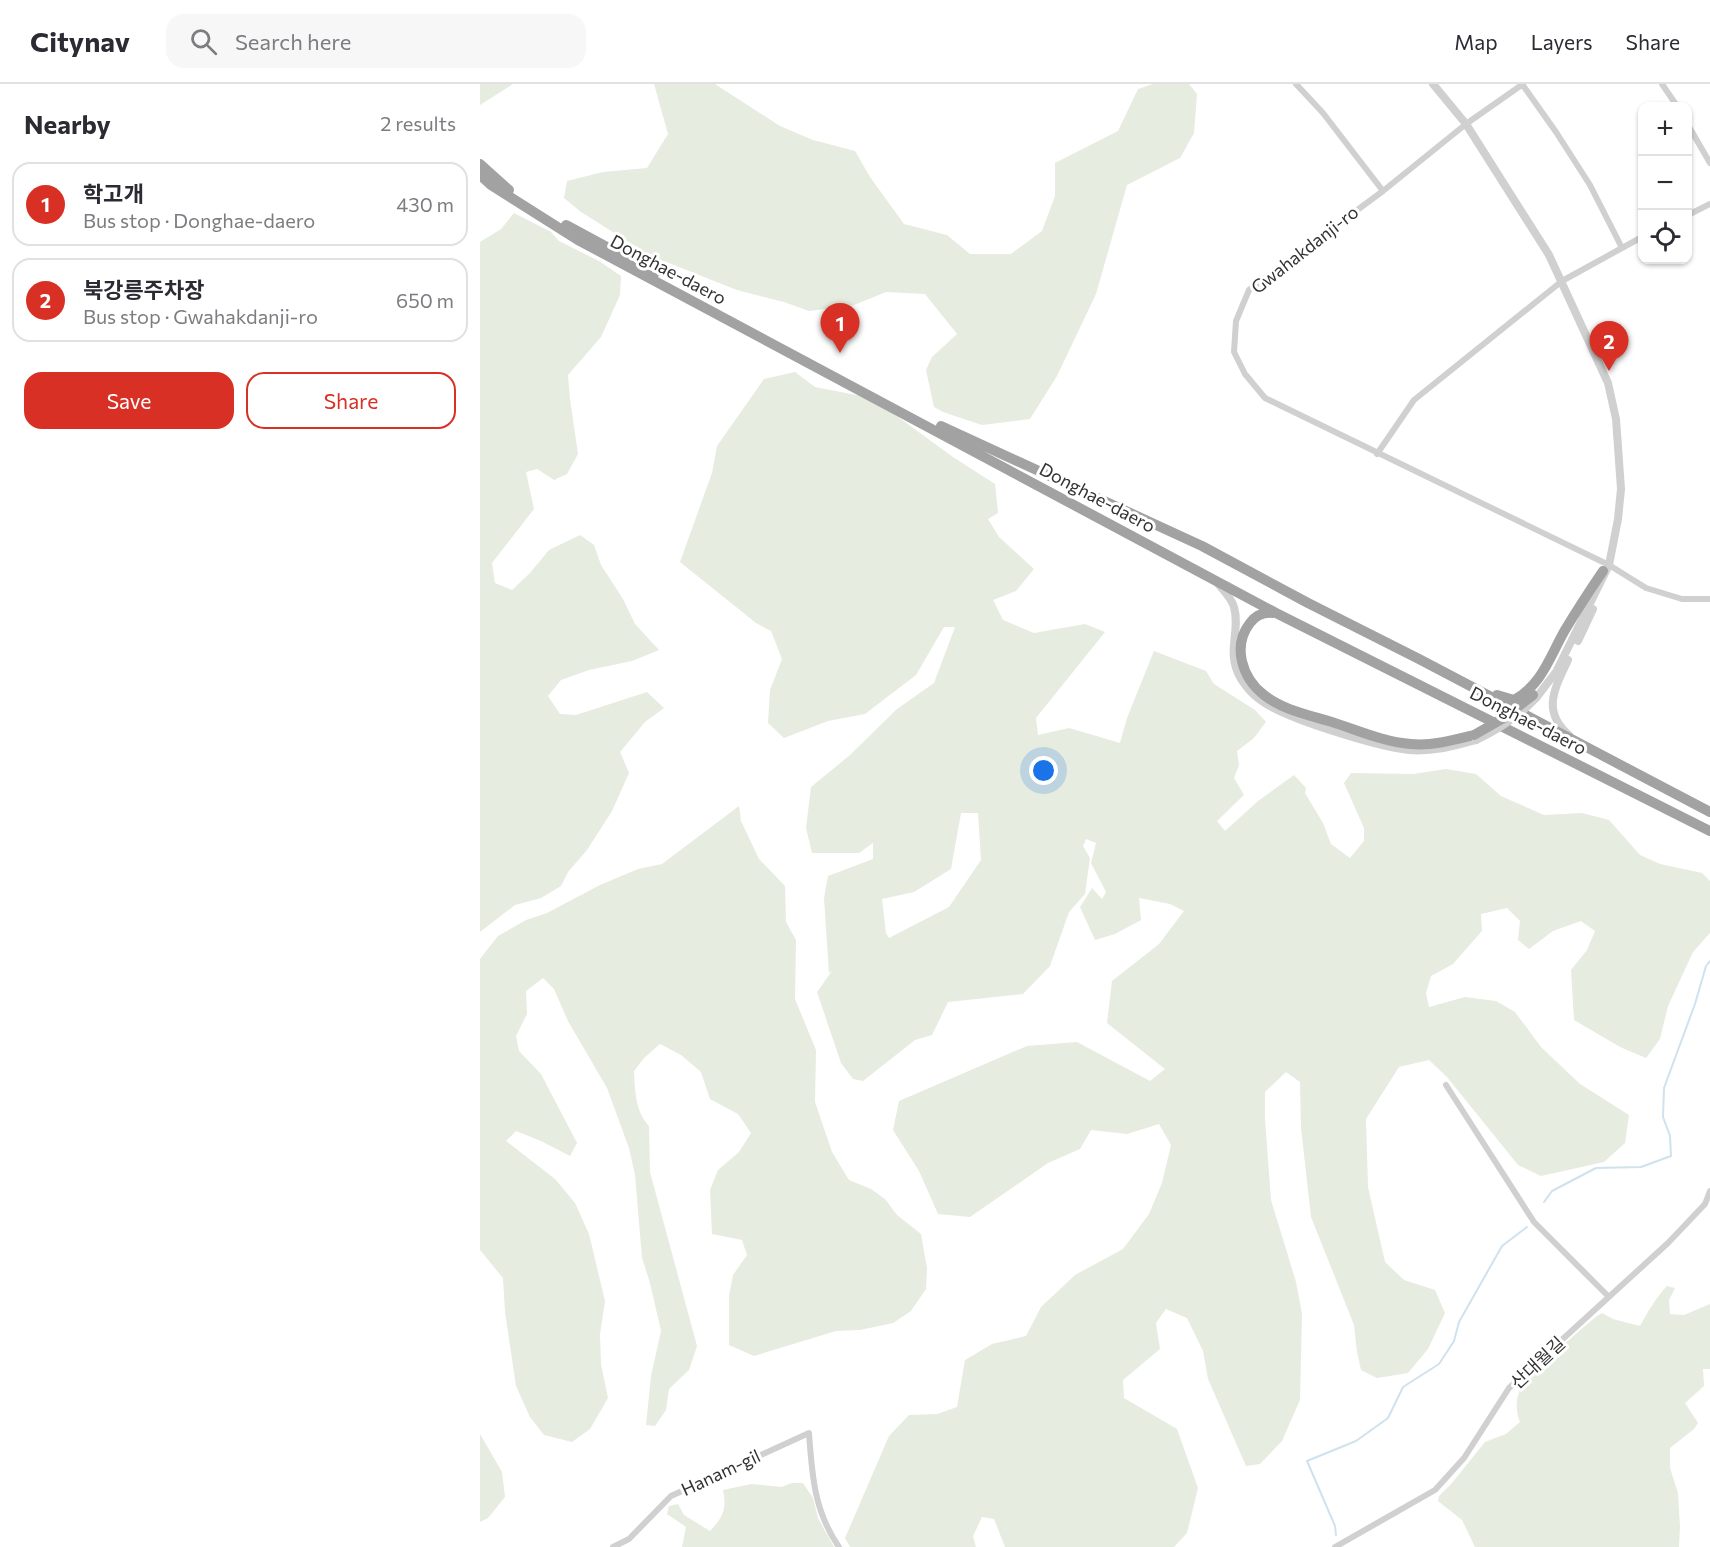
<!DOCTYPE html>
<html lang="en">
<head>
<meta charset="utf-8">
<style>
  :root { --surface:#fff; --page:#f7f7f7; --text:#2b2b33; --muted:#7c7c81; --line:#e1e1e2; --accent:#d93025 }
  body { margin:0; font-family:Commissioner,"Noto Sans KR",sans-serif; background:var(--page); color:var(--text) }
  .controls { position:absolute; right:18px; top:18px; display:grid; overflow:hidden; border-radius:12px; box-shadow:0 2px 4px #0004 }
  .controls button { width:54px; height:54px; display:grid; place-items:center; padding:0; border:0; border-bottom:2px solid var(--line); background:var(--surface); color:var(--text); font:30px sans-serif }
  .you { position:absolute; left:564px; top:687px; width:21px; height:21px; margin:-15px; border:4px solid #fff; border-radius:50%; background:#1a73e8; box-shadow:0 0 0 9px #1a73e833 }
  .badge { display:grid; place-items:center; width:39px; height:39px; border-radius:50%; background:var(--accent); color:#fff; font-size:20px; font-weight:700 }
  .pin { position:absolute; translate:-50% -50px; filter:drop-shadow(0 2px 3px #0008) }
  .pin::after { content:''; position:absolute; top:32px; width:21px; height:18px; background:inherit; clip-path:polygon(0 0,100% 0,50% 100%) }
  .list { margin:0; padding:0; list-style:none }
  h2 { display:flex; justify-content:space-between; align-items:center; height:78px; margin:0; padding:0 24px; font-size:26px }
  h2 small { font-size:20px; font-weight:400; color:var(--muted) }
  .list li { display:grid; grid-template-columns:39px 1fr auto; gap:18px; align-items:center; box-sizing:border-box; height:84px; margin:0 12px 12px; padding:0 12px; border:2px solid var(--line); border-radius:18px }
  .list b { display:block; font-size:22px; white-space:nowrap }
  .list p { margin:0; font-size:20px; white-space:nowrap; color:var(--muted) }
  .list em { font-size:20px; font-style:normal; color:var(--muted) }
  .actions { display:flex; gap:12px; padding:18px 24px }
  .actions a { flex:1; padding:14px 0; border:2px solid var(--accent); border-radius:18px; text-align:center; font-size:21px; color:var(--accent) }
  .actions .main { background:var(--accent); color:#fff }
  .icon { flex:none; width:33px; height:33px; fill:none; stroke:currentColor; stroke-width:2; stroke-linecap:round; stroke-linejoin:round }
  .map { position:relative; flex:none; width:1230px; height:1463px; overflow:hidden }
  header { display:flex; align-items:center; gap:36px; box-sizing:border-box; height:84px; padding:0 30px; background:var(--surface); border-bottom:2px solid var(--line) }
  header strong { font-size:28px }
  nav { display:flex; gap:33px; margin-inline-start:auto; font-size:21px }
  .search { width:420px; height:54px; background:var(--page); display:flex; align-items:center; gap:15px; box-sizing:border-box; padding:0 21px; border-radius:18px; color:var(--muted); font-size:22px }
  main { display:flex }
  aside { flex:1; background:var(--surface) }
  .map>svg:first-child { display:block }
  .green { fill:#e6ecdf; fill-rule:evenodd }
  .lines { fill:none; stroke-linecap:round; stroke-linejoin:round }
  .stream { stroke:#cfe2ee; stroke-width:2 }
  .minor { stroke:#d0d0d0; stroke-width:6 }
  .tertiary { stroke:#d0d0d0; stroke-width:8 }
  .trunk { stroke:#a2a2a2; stroke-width:10 }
  .tertiary-bridge { stroke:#d0d0d0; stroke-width:8 }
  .trunk-bridge { stroke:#a2a2a2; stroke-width:10 }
  .labels { text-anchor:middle; stroke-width:6; stroke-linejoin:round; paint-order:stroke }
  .street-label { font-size:18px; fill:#333; stroke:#fff }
</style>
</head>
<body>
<header>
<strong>Citynav</strong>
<div class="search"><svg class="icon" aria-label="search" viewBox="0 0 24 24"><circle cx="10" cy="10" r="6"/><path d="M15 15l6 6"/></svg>Search here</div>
<nav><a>Map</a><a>Layers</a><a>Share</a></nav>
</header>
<main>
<aside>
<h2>Nearby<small>2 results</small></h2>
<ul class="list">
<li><span class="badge">1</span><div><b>학고개</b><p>Bus stop · Donghae-daero</p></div><em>430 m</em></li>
<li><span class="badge">2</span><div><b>북강릉주차장</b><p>Bus stop · Gwahakdanji-ro</p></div><em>650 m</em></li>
</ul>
<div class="actions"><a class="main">Save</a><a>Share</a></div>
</aside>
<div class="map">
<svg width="1230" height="1463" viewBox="0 0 1230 1463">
  <rect width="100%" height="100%" fill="#fff"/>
  <path class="green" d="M0 0H33L0 21Z
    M174 0H235L300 42 333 56 375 67 390 93 424 140 467 151 490 170H531L562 147 575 112V79L638 47 658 5 673 0H709L717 10 714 49 700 74 647 101 616 210 577 292 550 335 502 341 463 328 454 323 446 286 452 273 477 250 445 210 406 208 374 221 329 227 304 218 257 206 171 172 101 128 84 114 87 97 123 88 167 84 188 50Z
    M34 129 71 148 79 157 119 177 141 192 140 211 121 253 88 291 90 315 98 370 87 390 74 396 57 385 46 388 54 425 12 479 15 499 32 506 50 489 69 466 100 451 114 461 121 481 143 515 155 540 179 566 152 577 109 586 81 596 68 612 80 630 96 631 167 608 184 624 165 638 140 668 149 689 132 727 107 766 88 788 81 802 61 814 35 821 0 848V158L21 145Z
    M315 288 335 303 392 314 473 373 515 400 518 429 508 435 519 453 554 485 536 507 513 516 523 536 554 549 605 540 625 548 556 634 558 651 589 644 640 659 647 634 674 567 726 587 734 600 775 626 786 638 774 654 757 667 759 681 754 694 764 711 737 737 745 747 778 717 814 691 826 704 825 709 843 739 851 760 870 774 884 757V744L864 699 871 689 933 690 966 685 996 690 1021 712 1064 731 1102 729 1129 736 1160 771 1180 780 1222 789 1230 797V849L1213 868 1188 922 1180 955 1166 974 1140 963 1094 936 1091 886 1107 866 1115 847 1101 837 1073 847 1049 865 1038 856 1040 837 1027 824 1001 830 1002 847 973 880 951 892 946 909 949 923 985 913 1016 917 1035 928 1061 963 1100 1000 1149 1031 1145 1059 1124 1078 1061 1092 1038 1081 967 993 949 976 919 983 886 1035 888 1103 905 1178 924 1196 955 1206 965 1229 948 1265 928 1289 897 1294 881 1286 877 1268 874 1241 831 1133 821 1044 820 998 806 988 785 1008V1035L791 1116 816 1198 822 1230 820 1316 802 1357 780 1380 766 1382 728 1295 723 1267 707 1234 686 1225 676 1239 680 1265 643 1296 644 1314 697 1345 718 1404 707 1449 694 1463H525L514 1435 502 1433 493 1452 496 1463H370L365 1454 409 1352 429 1331 457 1330 477 1323 485 1276 512 1260 546 1252 561 1223 595 1191 643 1165 669 1130 682 1099 691 1061 679 1040 647 1050 611 1046 600 1065 568 1079 490 1133 458 1130 439 1087 413 1046 419 1017 547 962 597 958 670 997 685 985 627 939 632 897 679 860 704 827 690 820 659 814 661 836 635 850 615 856 600 823 612 804 622 815 626 808 611 779 616 759 606 755 603 762 610 774 605 810 589 828 570 882 543 910 468 918 452 951 435 956 383 997 373 995 361 979 337 908 352 887 349 889 344 814 348 792 393 775V759L379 769H332L326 744 331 703 370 671 417 625 454 599 475 543H464L436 591 385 630 348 637 304 654 288 639 290 606 302 575 291 547 276 539 200 478 232 389 237 362 284 295ZM481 729H498L501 776 469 823 409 854 406 849 402 815 434 808 471 785Z
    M259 722 261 737 279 775 305 802 306 838 316 856 315 915 336 966 335 1018 352 1068 369 1096 391 1105 405 1115 417 1131 441 1150 447 1184 446 1205 431 1227 413 1239 380 1246 356 1247 274 1272 249 1261V1212L253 1191 267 1171 262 1156 232 1150 230 1106 238 1086 259 1068 271 1049 258 1030 230 1015 221 988 201 971 180 960 164 974 154 987C155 1006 155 1027 169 1042L170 1088 217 1262 209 1286 189 1305 186 1326 175 1342 166 1341 171 1292 181 1247 170 1199 162 1174 155 1091 149 1064 127 1004 88 937 74 905 63 894 46 907 47 930 36 952 39 967 61 990 97 1059 90 1072 61 1057 36 1047 26 1057 75 1095 95 1119 109 1150 125 1217 120 1250 121 1280 128 1314 110 1345 92 1358 64 1351 50 1333 36 1302 25 1228 23 1194 0 1166V875L18 852 46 836 67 829 120 801 158 785 182 780Z
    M1187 1202 1195 1204 1189 1216 1190 1230 1204 1231 1230 1220V1285H1223L1224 1302 1205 1319 1218 1339 1214 1345 1190 1364V1384L1198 1409 1200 1443 1199 1463H995L982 1436 958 1417 959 1412 972 1399 1005 1358 1026 1350 1040 1338C1025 1302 1064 1276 1089 1256 1100 1247 1109 1237 1122 1229L1133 1235 1160 1242C1167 1229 1177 1212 1187 1202Z
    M0 1350 22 1388 25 1413 8 1434 0 1438Z
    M312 1399H323L333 1414 338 1434 354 1463H202L206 1443 187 1430 189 1422 198 1420 204 1431 230 1447C243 1434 247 1424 243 1406L271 1400 301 1403Z"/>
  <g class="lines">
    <path class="stream" d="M1064 1118 1072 1107 1116 1084 1161 1083 1191 1072 1190 1052 1183 1033 1184 1004 1215 920 1226 882 1230 877
      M856 1451 855 1442 827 1377 876 1357 908 1334 923 1303 959 1280 974 1257 979 1238 1022 1162 1047 1143"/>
    <path class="minor" d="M816 0 843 29 903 107
      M1042 0 1076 48 1110 101 1142 164
      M1043 0 986 40 903 107 769 206 756 237 754 268 765 290 785 314 1129 481 1166 504 1202 515H1230
      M1182 0 1197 22
      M1208 41 1230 79
      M1208 131 1230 120
      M897 370 934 316 1082 197 1162 153
      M966 1001 1054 1138 1129 1213
      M133 1463 149 1455 191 1412 329 1349C332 1391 334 1427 359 1463
      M855 1463 955 1406 984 1374 1029 1304 1188 1159 1225 1120 1230 1107"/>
    <path class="tertiary" d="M953 0 986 40 1069 171 1128 299 1136 335 1141 405 1138 435 1129 481 1076 588 1056 614
      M739 501C745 508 752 515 754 523 761 548 745 568 761 595 765 601 772 610 779 615 802 634 899 663 929 666 952 668 975 662 996 656
      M1098 557 1113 525
      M1088 576C1075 604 1061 627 1089 651"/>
    <path class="trunk" d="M0 80 29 106
      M0 91 11 101 98 156 796 529 1230 747
      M86 141 175 189
      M461 342 722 462 828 519 939 575 1230 728
      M793 529C783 528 776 531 770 539 752 562 762 594 784 611 803 626 829 631 852 638 877 646 904 658 931 660 952 662 974 656 994 651
      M1017 611 1034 616C1062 601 1070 572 1085 546 1097 526 1110 506 1123 487"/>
    <path class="tertiary-bridge" d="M996 656C1020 645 1039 632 1056 614"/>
    <path class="trunk-bridge" d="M994 651 1022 635 1053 611"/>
  </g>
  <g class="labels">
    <g class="street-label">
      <text transform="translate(825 166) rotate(-38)" y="6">Gwahakdanji-ro</text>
      <text transform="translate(188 186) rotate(28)" y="6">Donghae-daero</text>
      <text transform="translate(617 414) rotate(28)" y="6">Donghae-daero</text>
      <text transform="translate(1048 637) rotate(27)" y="6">Donghae-daero</text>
      <text transform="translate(1058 1279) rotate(-43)" y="6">산대월길</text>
      <text transform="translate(241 1389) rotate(-25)" y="6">Hanam-gil</text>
    </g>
  </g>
</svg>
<div class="controls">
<button>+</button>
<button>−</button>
<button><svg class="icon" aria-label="locate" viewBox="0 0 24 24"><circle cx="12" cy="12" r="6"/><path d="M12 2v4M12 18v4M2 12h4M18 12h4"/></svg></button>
</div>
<div class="you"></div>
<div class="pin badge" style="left:360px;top:269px">1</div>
<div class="pin badge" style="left:1129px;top:287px">2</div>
</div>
</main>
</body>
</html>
